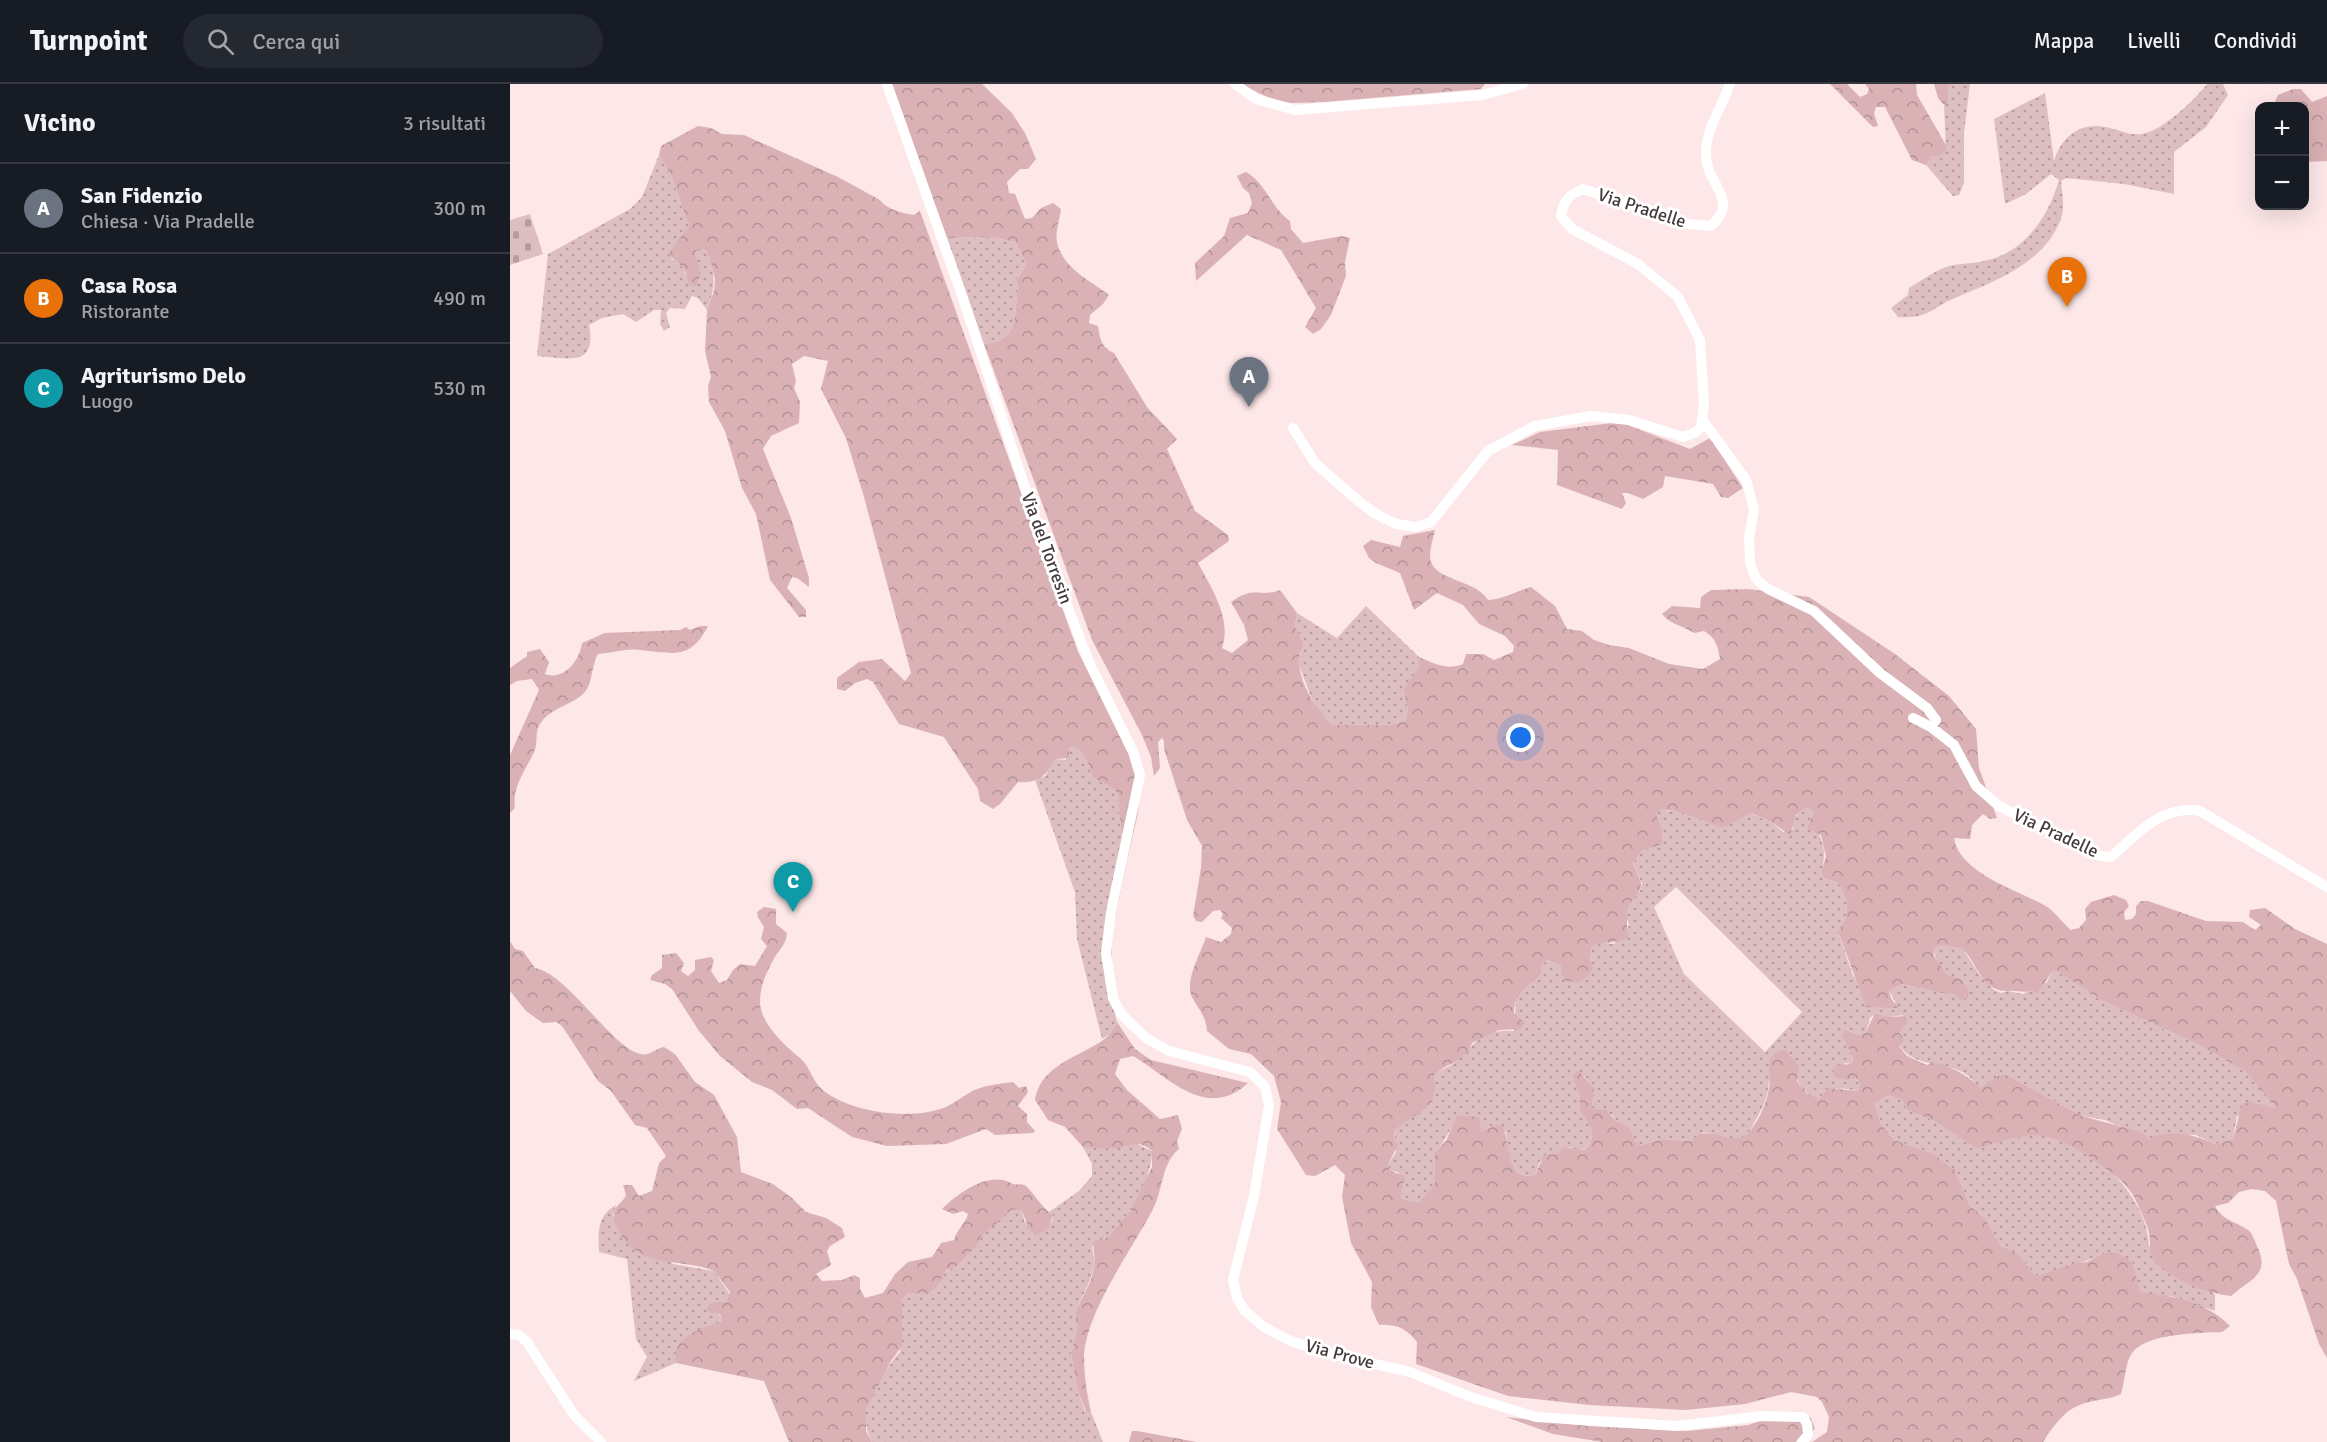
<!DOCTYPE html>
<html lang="it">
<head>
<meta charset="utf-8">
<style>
  :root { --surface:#171b24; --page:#242831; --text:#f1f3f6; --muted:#9ea1a6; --line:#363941; --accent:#db2777 }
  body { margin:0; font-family:Signika,sans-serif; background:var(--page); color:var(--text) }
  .controls { position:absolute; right:18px; top:18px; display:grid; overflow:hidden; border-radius:12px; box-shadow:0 6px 24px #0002 }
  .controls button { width:54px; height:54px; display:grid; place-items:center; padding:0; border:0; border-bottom:2px solid var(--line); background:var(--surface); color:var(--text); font:30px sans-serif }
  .you { position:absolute; left:1011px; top:654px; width:21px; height:21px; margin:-15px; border:4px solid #fff; border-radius:50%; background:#1a73e8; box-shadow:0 0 0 9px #1a73e833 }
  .badge { display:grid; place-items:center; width:39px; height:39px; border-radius:50%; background:var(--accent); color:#fff; font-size:20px; font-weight:700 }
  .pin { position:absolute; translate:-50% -50px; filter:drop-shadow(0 2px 3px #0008) }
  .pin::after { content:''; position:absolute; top:32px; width:21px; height:18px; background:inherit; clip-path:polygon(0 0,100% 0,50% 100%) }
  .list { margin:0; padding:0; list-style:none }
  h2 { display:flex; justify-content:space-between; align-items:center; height:78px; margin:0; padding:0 24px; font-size:26px }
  h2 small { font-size:20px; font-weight:400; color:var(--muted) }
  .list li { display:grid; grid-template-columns:39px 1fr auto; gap:18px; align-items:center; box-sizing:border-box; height:90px; padding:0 24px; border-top:2px solid var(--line) }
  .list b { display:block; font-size:22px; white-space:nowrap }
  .list p { margin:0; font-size:20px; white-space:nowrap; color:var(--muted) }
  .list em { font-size:20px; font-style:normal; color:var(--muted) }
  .icon { flex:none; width:33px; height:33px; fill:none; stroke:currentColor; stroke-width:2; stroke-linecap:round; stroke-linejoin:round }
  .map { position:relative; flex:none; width:1817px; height:1358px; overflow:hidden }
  header { display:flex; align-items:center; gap:36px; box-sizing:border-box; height:84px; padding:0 30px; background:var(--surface); border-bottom:2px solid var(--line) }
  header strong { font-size:28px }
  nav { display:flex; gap:33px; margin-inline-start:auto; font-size:21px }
  .search { width:420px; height:54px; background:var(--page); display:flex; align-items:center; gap:15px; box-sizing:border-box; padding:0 21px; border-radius:33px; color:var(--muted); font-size:22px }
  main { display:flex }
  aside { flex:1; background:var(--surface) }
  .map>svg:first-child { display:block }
  .grass { fill:url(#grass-dots); fill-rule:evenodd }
  .forest { fill:url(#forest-crowns); fill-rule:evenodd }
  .cemetery { fill:url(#cemetery-stones) }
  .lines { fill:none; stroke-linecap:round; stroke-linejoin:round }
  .minor { stroke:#fff; stroke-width:10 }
  .labels { text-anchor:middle; stroke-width:6; stroke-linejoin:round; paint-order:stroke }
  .street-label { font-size:18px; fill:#453a3b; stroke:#fff }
</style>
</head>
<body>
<header>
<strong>Turnpoint</strong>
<div class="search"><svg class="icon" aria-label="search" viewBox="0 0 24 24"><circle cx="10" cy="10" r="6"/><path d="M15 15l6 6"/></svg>Cerca qui</div>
<nav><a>Mappa</a><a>Livelli</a><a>Condividi</a></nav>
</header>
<main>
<aside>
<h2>Vicino<small>3 risultati</small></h2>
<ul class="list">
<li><span class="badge" style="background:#6b7280">A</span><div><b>San Fidenzio</b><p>Chiesa · Via Pradelle</p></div><em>300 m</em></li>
<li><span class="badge" style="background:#e8710a">B</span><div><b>Casa Rosa</b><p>Ristorante</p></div><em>490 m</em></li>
<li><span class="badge" style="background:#0f9aa8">C</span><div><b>Agriturismo Delo</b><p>Luogo</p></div><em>530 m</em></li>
</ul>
</aside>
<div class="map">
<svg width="1817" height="1358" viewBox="0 0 1817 1358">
  <defs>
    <pattern id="grass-dots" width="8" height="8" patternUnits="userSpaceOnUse" patternTransform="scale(1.5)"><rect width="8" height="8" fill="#debfc1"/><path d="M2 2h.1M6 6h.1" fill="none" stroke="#b69c9e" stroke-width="1.8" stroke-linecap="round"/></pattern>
    <pattern id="forest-crowns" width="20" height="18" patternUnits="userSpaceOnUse" patternTransform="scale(1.5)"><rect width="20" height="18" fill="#dab2b5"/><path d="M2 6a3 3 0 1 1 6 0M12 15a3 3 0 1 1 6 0" fill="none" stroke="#b39294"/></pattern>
    <pattern id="cemetery-stones" width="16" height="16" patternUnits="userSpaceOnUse" patternTransform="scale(1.5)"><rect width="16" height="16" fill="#debfc1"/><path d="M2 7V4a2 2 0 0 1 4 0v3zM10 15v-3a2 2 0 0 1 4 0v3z" fill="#b69c9e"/></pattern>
  </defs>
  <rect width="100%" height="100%" fill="#fde7e8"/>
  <path class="grass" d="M1439 0H1460L1454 49V99L1449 111 1443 112 1416 81 1421 73 1436 66 1434 21 1438 18Z
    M1697 0H1713L1718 11 1696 43 1664 68V110L1614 100 1556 94 1551 97C1552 109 1555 123 1551 134 1536 178 1486 197 1447 213 1421 224 1419 235 1388 233L1381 224 1398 211 1399 204C1411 197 1423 188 1436 183 1449 179 1465 180 1478 176 1516 167 1539 131 1549 96L1541 90 1516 110 1495 120 1484 35 1535 9 1544 77C1551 53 1570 38 1595 43 1608 45 1619 52 1632 50 1652 47 1685 16 1697 0Z
    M149 71 160 89 179 142 161 174 174 185 175 190 190 197 185 169 189 164 196 167C207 188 205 205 197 226L188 214 182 212 175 225 160 224 156 229 160 243 154 247 150 240 151 226H144L126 238 113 230 92 234 79 241C87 284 58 274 27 272L38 170 120 125 132 113Z
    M481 153 505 158 517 180 506 196C509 205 507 210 506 220 505 244 501 257 474 260L437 154Z
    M856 522 909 573V583L895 605 898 626 895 637C881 644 843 639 823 641L808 626 800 611 788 578 794 561 785 542 787 529 827 554Z
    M567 663 579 681 582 693 605 706 608 712 613 766 617 777 602 848 601 912 607 938 605 947 592 955 567 855 565 808 525 696 535 692 545 675 556 676 558 664Z
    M1299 723 1303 729 1300 736C1312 752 1318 767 1311 787L1314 794 1329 799 1337 819 1336 834 1328 847 1342 889 1353 909 1386 919 1379 907 1392 900 1430 909 1445 910C1440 897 1424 877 1424 865L1431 861 1453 865 1469 890 1484 906 1491 909 1498 907 1513 910 1537 898 1544 884 1593 917 1689 961 1736 988 1767 1025 1727 1032 1723 1055 1705 1060 1686 1051 1657 1050 1639 1055 1595 1036 1572 1032 1497 991 1488 993 1471 1005C1466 1001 1462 994 1457 991 1435 975 1406 986 1389 961L1393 931 1380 933 1366 929 1360 934 1356 948 1349 951 1336 945 1332 953 1343 973 1342 980 1334 979 1339 996 1346 994 1350 1000 1348 1007C1333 1004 1318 1001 1309 1015 1286 1009 1287 990 1280 971L1259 979C1260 1009 1257 1016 1243 1041 1240 1046 1237 1053 1230 1054 1219 1055 1204 1051 1194 1048L1182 1057 1152 1055 1131 1061 1125 1057 1120 1043 1106 1037 1102 1031 1082 1025 1084 1003 1074 992H1062L1070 1013V1027L1083 1047 1080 1061C1073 1067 1068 1068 1060 1063L1049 1071 1030 1077 1025 1091C1000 1097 998 1066 996 1048L985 1041 971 1048 946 1038C937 1048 935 1059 925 1068V1099L912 1117 904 1119 891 1114 894 1099 888 1088 880 1087 878 1080 886 1068 884 1047 925 999 924 991C930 985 938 984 944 979 967 960 969 944 1004 947L1006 915 1014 902 1032 889 1031 881 1037 876 1051 882 1083 884 1080 877 1082 862 1088 858 1104 860 1117 847 1119 840 1116 833 1120 818 1130 807 1132 800 1123 779 1132 767 1153 760 1152 745 1145 731 1150 726 1173 727 1201 738 1240 729 1261 738 1273 748 1283 745C1282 732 1289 729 1299 723ZM1166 803 1292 928 1255 968 1174 890 1144 823Z
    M1378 1011 1392 1016 1397 1026 1424 1037 1467 1065C1486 1058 1505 1050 1526 1051 1577 1053 1638 1110 1639 1162L1705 1210V1227L1661 1212H1644L1629 1208 1623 1179 1593 1169C1573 1181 1548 1184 1526 1192L1506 1168 1491 1162 1475 1134 1460 1122 1445 1086 1424 1070 1384 1056 1371 1040 1365 1020Z
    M614 1060H627L642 1067C643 1091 619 1134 601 1150 594 1156 588 1156 582 1163L585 1179 580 1196 565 1229 567 1244 561 1271 568 1307 575 1327 581 1328 593 1358H362C357 1349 355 1337 356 1326 358 1313 381 1277 390 1268L392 1216 398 1209 416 1210 438 1186 446 1183 466 1163 471 1153 502 1124 512 1127 515 1139 542 1138 543 1131 539 1128 569 1107 582 1092V1080L573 1063 606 1064Z
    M106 1121 103 1132 163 1180 204 1187 221 1212 218 1218H204L212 1237C198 1243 161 1257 166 1279L124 1297 137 1273 126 1255 117 1175 89 1168C88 1148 87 1132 106 1121Z"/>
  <path class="forest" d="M382 0H472L502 29 515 49 526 75 518 85H510L497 98 499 109 505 110 515 135 522 134 531 124 543 119 551 125C550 134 545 149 547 158 552 184 581 197 599 211L593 220 580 231 579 239 588 242C590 255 591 263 604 269L637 323 667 355 657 365 685 427 718 451 719 457 688 479C702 505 722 535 712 564L722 569 738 556 734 541 721 518C745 501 749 514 770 506L787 529 785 542 794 561C792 566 788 574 789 579 791 603 807 626 823 641 843 639 881 644 895 637L898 626 894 605 909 583V573C923 579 938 587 953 580L956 570H973L984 576 1003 568 1004 562 995 552 969 540 953 521 927 509 904 526 890 489 866 479 859 474 853 462 861 456 890 463 893 452 925 446C923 455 918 470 921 478 928 497 966 496 978 516 992 516 1007 507 1021 503L1045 522 1057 545 1072 547 1084 556 1099 561 1119 564 1159 580 1193 585 1210 575C1208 562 1205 553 1194 547L1184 549C1172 541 1161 541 1152 530L1162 522 1190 524 1191 513 1201 506 1238 505 1299 513 1385 570 1439 612 1466 645 1469 684 1487 734 1480 735 1473 730 1462 741 1460 755 1444 754C1449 789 1507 806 1534 821 1544 826 1552 839 1561 846L1569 844 1576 836 1575 825 1581 818 1604 811 1616 816 1619 822 1614 828 1615 836 1622 835 1626 830V822L1631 817H1638L1696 837 1733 838 1745 846 1751 841 1739 833 1740 826 1755 824 1785 845 1817 860V1274L1809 1260 1787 1195 1779 1180 1766 1117 1755 1107 1742 1105 1729 1108 1718 1119 1705 1122C1713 1137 1725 1137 1738 1146 1742 1149 1745 1157 1747 1162 1761 1191 1740 1195 1721 1212 1696 1209 1664 1197 1646 1179 1638 1172 1641 1159 1639 1149 1637 1140 1631 1128 1627 1119 1621 1103 1604 1090 1590 1080 1540 1045 1524 1045 1467 1065L1424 1037 1397 1026 1392 1016 1378 1011 1365 1020 1371 1040 1384 1056 1424 1070 1445 1086 1460 1122 1475 1134 1491 1162 1506 1168 1526 1192 1565 1179 1577 1178 1593 1169H1608L1623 1179 1630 1208C1641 1211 1651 1210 1662 1213 1684 1217 1704 1226 1720 1242L1712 1248C1690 1249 1636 1249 1622 1269 1615 1279 1615 1297 1611 1310 1601 1315 1590 1315 1579 1318 1556 1323 1545 1340 1533 1358H1302L1317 1348 1319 1333 1312 1318 1307 1313 1281 1308 1235 1320 1176 1326 1079 1321 998 1312 906 1280 907 1258C896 1244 886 1240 869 1241L861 1223 862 1198 841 1159 832 1113 835 1091 825 1081 805 1092 796 1091 767 1045 771 1018 764 992 741 970 719 965 697 947C696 932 689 926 682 913 674 897 691 869 696 853L711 858 721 850 722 844 711 834 713 830 710 826 703 827 692 838 686 837 683 832 691 784 692 762 677 736 654 665V657L652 654 648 658 650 684 644 692 641 673 632 651 582 556 474 260C501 257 505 244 506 220 507 210 509 205 506 196L517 180 505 158 481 153 437 154ZM1299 723 1303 729 1297 744 1311 751 1316 773 1311 787 1314 794 1329 799 1337 819 1336 834 1328 847 1356 923 1388 924 1381 914 1379 907 1392 900 1430 909 1445 910 1450 916 1457 915 1459 908 1451 895 1437 891 1424 872V865L1431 861 1453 865C1468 881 1473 909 1499 907 1509 906 1512 910 1522 906L1527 910 1544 885 1593 917 1689 961 1736 988 1766 1024 1739 1018 1732 1020 1723 1055 1705 1060C1685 1051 1659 1044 1639 1055L1631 1048 1572 1032 1497 991 1488 992 1471 1004C1455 990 1444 983 1422 978L1417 981 1397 972 1389 962 1394 956 1390 949 1397 937 1396 932 1380 933 1365 929 1356 948 1349 951 1335 945 1332 953 1343 973 1342 980 1327 981 1322 986 1325 993 1339 996 1346 994 1350 1000 1348 1007 1318 1004 1309 1015 1296 1009 1287 997 1289 982 1275 966C1270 967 1265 968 1262 972 1256 980 1261 995 1259 1004 1257 1019 1248 1039 1237 1050 1223 1064 1194 1037 1182 1057L1152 1055 1131 1061 1125 1057 1120 1043 1106 1037 1096 1026 1082 1025 1084 1003 1068 987 1062 992 1070 1013V1027L1083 1047 1080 1061 1074 1066 1052 1063 1049 1070 1034 1071 1025 1091C995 1098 1001 1057 992 1041H985L971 1048 969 1033 947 1031 936 1057 925 1068V1099L911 1117 904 1119 891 1114 895 1092 880 1087 878 1080 888 1061 884 1054V1047C904 1028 931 1026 924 991 938 978 955 979 962 959L989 946 1011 945 1015 939 1004 929C1004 906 1019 903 1032 889L1031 881 1037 876 1051 882 1053 896 1068 899 1080 890 1083 883 1080 876 1082 862C1093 856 1105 861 1118 854 1117 845 1116 829 1119 822 1122 814 1131 809 1131 801 1131 795 1125 786 1123 779L1132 767 1153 760 1152 745 1146 731 1150 726C1171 723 1208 745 1214 743 1223 740 1232 733 1241 729L1261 738 1280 751 1286 731Z
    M731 0H975L971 5 814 18 781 19 761 15Z
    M1320 0H1337L1350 13 1357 10 1359 5 1355 0H1406L1407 11 1436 61V66L1429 72 1421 73 1416 81 1402 76 1375 23H1366L1364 29 1368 42 1363 43Z
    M1424 0H1439L1438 18 1434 21 1428 14Z
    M1783 5H1791L1802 18 1817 12V77L1795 78 1794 22H1763L1768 11Z
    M188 42 201 44 212 50 234 51 328 93 370 116C377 126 393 129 404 131L410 127 568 568 620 664 630 699 628 729 617 777 613 766 608 712 605 706 582 693 579 681 567 663 558 664 560 674 545 675C538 691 526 700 508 698L490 720 483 725 470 717 468 705 434 653 389 640 363 598 357 595 345 599 335 607 327 605V594L349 578 372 575 395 597 401 589 354 413 336 354 311 305 318 277 294 272 282 280 286 297 284 304 290 318 289 339 261 352 253 365 281 434 299 494V503L287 494 282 493 277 504 296 526V533H289L260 496 246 430 232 404 215 347 199 318 198 302 201 293 195 267 197 226 204 207 205 195 200 175 196 167 189 164 185 169C188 180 194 192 186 202L180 201 174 185 158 170 179 142 160 89 149 71 151 62Z
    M736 88C757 100 761 124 780 137L781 145 793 159 832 152 840 154 835 178 836 192 821 231 811 245 803 250 795 243 806 224 771 166 737 151 686 197 685 179 714 152 720 134 738 129 742 119 739 109 733 104 727 92Z
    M1110 338 1180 365 1200 354 1233 404 1218 414 1211 413 1203 400 1155 392 1153 403 1133 415 1118 409H1112L1116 419 1112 425 1047 401 1048 366 1002 361 1030 348Z
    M190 542H198C180 577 163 569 130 566 117 564 102 569 88 570 81 582 83 600 74 609 64 619 49 622 38 631 21 645 30 654 24 668 16 686 2 702 5 724L0 729V671L29 606 22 595 7 597 0 601V584L17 572V568L30 565 39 578 35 590C54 597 70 576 72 559L95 549 170 546 176 543 180 546Z
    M254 823 266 825V840L277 849C276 861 270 864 265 873 257 887 250 901 250 918 250 939 275 962 290 974 300 982 302 998 314 1007 343 1029 402 1037 436 1023 444 1019 452 1013 459 1009 472 1001 489 1000 503 998L509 1004 516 1002 518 1008 508 1022 517 1030V1038L525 1047 523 1049 485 1051 476 1045 436 1060 377 1062 342 1053 298 1024 287 1025 262 1006 242 998 210 972 189 947 162 905 155 900 140 896 142 891 152 884V871L166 869 174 879 171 887 178 892 185 886V876L201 873 204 876 201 887 209 899 217 896 223 886 230 880 245 882 257 862 251 855 254 843 248 833 247 828Z
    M0 857 5 865 13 867 25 884C59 889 110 977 137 970 143 969 147 964 154 963L165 970 185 998 204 1011 227 1053 231 1088 263 1100 282 1114 296 1128 316 1134 332 1144 335 1153 320 1162 317 1167 321 1181 306 1190 312 1197 332 1196 344 1191 350 1194V1205L355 1214 373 1209 385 1190 398 1178 422 1173 431 1159 444 1156C448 1143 456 1139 458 1130L453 1127 443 1130 432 1125C449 1108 479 1087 501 1099 507 1103 512 1097 518 1104 527 1113 531 1123 543 1131L538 1145 528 1151 520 1147 512 1127 502 1125 471 1153 466 1163 446 1183 437 1186 425 1205 416 1210 398 1209 392 1216V1262L381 1277 356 1325V1347L362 1358H279L254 1297 166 1279C160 1251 195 1244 212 1237L210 1230 200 1229 196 1224 204 1218H218L220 1208 204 1187C174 1174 131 1185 111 1151 107 1144 103 1138 104 1130 105 1120 113 1119 116 1111L113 1101H122L129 1112 142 1107 149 1079 156 1072 137 1044 125 1041 101 1007 88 997 52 942 46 938 33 939 16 927 0 907Z
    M607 938 625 965 641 976 738 999C696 1038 658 992 623 972L610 975 605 990 617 1006 650 1035 668 1031 672 1045 667 1057 669 1065C651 1079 653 1108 642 1127 622 1165 575 1230 574 1273 574 1291 577 1310 581 1328L576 1327 568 1307 561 1271 567 1244 565 1229 581 1196 585 1179 583 1157 594 1155 601 1150 620 1127 642 1083V1067C630 1055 619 1062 607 1064 601 1065 580 1064 573 1063L555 1043 538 1036 525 1016C532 970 598 970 607 938Z
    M1289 1329 1301 1334 1305 1345 1285 1358H1092L1043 1350 996 1333 1078 1342 1177 1347 1238 1341 1265 1332Z
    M622 1347H627L687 1358H619Z"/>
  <path class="cemetery" d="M20 130 33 170 0 181V136Z"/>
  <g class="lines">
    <path class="minor" d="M377 0 454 217 533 459 579 578 623 668 630 691 601 828 596 869 603 914 611 930 636 954 659 967 740 988 755 1003 759 1021 744 1112 723 1196 727 1214 735 1227 754 1243 781 1257 820 1270 900 1288 958 1312 1026 1333 1167 1342 1252 1332 1293 1333 1297 1340 1298 1351 1292 1358
      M725 0 746 15 785 26 972 11 1013 0
      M1192 335 1236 396 1244 425 1239 454 1240 479 1246 495 1258 505 1304 527 1370 589 1417 624 1426 636 1421 643 1403 634
      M783 344 805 379 846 415 864 429 886 440 906 443 921 438 978 367 1025 342 1081 332 1119 336 1173 353 1186 348 1191 343 1194 321 1190 256 1168 213 1128 180 1062 145 1051 132C1053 117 1059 111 1073 105L1180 140 1201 142C1231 115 1196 101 1196 71 1195 47 1212 22 1220 0
      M1421 643 1444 661 1466 702 1489 722 1590 772 1601 773C1626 751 1652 720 1690 727L1817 803
      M0 1250 9 1251 17 1258 64 1331 91 1358"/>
  </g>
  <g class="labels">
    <g class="street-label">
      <text transform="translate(1132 124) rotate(18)" y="6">Via Pradelle</text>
      <text transform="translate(537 464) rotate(70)" y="6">Via del Torresin</text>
      <text transform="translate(1546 749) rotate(25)" y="6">Via Pradelle</text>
      <text transform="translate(830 1270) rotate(15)" y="6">Via Prove</text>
    </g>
  </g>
</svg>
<div class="controls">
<button>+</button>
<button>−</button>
</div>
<div class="you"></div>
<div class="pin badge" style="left:739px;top:323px;background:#6b7280">A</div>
<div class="pin badge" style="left:1557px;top:223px;background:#e8710a">B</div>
<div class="pin badge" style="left:283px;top:828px;background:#0f9aa8">C</div>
</div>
</main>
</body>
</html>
